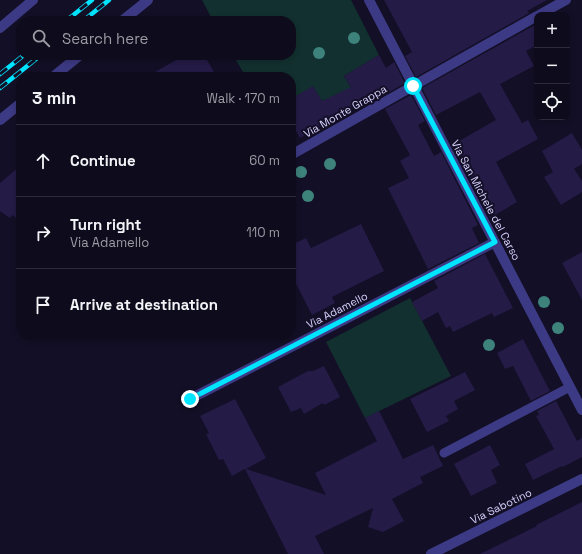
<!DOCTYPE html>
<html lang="en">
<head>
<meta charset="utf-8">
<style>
  :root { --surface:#0e0b1c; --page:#171425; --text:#f1f3f6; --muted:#9b9ba3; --line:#2e2b3b }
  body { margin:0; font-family:"Space Grotesk",sans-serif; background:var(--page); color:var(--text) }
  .controls { position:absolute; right:12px; top:12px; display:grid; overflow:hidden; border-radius:8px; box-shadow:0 2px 6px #0003 }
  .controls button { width:36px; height:36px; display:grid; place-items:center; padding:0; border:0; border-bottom:1px solid var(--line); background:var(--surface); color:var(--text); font:20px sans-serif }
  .stop { position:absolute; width:12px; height:12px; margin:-9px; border:3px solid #00e5ff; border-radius:50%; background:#fff }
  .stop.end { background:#00e5ff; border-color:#fff; box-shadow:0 1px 4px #0008 }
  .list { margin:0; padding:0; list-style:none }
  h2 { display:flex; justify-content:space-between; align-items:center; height:52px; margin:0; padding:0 16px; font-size:17px }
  h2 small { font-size:13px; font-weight:400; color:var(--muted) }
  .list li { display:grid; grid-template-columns:26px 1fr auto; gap:12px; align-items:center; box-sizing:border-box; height:72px; padding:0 16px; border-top:1px solid var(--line) }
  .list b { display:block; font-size:15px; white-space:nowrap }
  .list p { margin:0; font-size:13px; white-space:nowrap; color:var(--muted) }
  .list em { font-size:13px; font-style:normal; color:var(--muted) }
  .icon { flex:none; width:22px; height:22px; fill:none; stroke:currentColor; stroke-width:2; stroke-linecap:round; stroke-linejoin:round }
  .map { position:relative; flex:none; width:582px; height:554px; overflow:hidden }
  .search { position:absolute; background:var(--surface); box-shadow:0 2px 6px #0003; left:16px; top:16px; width:280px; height:44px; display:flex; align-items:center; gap:10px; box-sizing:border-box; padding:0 14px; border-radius:16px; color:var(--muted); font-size:15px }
  .panel { position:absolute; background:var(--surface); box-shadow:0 2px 6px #0003; left:16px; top:72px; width:280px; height:268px; border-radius:16px }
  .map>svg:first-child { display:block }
  .green { fill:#12302f }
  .building { fill:#241b47 }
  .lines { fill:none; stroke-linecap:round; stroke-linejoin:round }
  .lane { stroke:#3d3a85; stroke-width:9 }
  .street { stroke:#3d3a85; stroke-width:10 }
  .rail-casing { stroke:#00e5ff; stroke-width:4.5 }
  .rail { stroke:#130f26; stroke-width:3; stroke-dasharray:9; stroke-linecap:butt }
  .tree { fill:#3d827b }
  .route { stroke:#00e5ff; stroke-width:5 }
  .labels { text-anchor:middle; stroke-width:4; stroke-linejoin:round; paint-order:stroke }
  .street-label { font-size:11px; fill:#d9d4ff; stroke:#130f26 }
</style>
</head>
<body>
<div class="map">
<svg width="582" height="554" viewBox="0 0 582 554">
  <rect width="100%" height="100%" fill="#130f26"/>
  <path class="green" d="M202 0H351L379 55 344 76 361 104 336 118 326 99 322 101 313 87 291 99V77H246L233 55H291V21H213Z
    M410 298 451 376 365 418 326 342Z"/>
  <path class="building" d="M384 0H547L527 11 529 13 416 77 405 56 412 52Z
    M535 25 537 29V45L526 51 534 66 500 84 522 123 528 120 538 139 496 162 517 202 490 218 452 145 496 120 480 92 436 115 422 88Z
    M185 55H204L217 77H146Z
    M379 55 386 68 394 62 405 83 379 98 377 94 300 138 291 122V99L313 86 322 101 351 87 344 76Z
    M411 95 425 121 418 125 434 156 441 152 478 225 472 228 479 243 428 269 388 188 409 178 400 161 410 155 385 109Z
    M572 133 582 150V164L574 169 582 181V192L561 205 544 177 553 172 542 151Z
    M21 165V223L13 215 10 218 0 211V183Z
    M361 224 384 271 332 297 335 303 312 315 291 274V245L306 238 311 248Z
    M582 252V300L562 263Z
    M485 254 513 308 494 317 492 313 453 332 450 326 446 328 438 312 422 321 412 302 438 288 434 281Z
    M523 339 550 391 531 401 513 366 505 369 497 353Z
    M324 366 340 397 324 405 323 403 304 414 301 408 291 412 278 387 308 371H313Z
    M465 372 475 390 454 401 458 409 446 416 449 421 427 432 410 399Z
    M235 399 266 458 246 469 326 495 315 473 377 441 365 418 379 411 403 459 433 445 443 466 420 477 423 483 392 499 404 521 383 532 368 527 373 508 315 536 324 554H288L245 469 232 476 223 459 219 460 206 434 209 433 200 416Z
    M556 401 577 441 582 438V457L563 467 562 466 533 480 525 464 554 449 536 416 539 415 537 411Z
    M490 445 500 465 491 470 497 483 471 496 454 464Z
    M582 502V554H480L537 526 536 525Z"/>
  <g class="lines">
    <path class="lane" d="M444 453 570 387"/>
    <path class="street" d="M369 0 582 410
      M539 15 566 0
      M122 21 148 0
      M0 28 33 0
      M53 77 80 55
      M0 120 21 103
      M291 155 537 16
      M190 399 495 242
      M431 554 582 479"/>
    <g class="rail-casing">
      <path id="rail" d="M66 21 92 0
        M83 21 109 0
        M0 74 24 55
        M0 88 41 55"/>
    </g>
    <use href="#rail" class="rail"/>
  </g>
  <g class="tree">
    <circle cx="354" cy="38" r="6"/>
    <circle cx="319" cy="53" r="6"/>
    <circle cx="330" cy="164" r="6"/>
    <circle cx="301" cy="172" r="6"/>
    <circle cx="308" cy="196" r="6"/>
    <circle cx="544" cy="302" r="6"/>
    <circle cx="558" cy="328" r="6"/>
    <circle cx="489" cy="345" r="6"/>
  </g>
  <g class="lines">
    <path class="route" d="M190 399 495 242 413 86"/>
  </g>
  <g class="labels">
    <g class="street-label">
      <text transform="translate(345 111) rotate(-30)" y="4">Via Monte Grappa</text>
      <text transform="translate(486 200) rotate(62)" y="4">Via San Michele del Carso</text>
      <text transform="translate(337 310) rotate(-27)" y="4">Via Adamello</text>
      <text transform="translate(501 506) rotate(-26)" y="4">Via Sabotino</text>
    </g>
  </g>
</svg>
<div class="controls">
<button>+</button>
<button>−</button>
<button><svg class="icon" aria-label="locate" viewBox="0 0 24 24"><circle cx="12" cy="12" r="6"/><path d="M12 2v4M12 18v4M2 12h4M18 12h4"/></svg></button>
</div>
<div class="stop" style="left:413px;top:86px"></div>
<div class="stop end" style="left:190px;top:399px"></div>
<div class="search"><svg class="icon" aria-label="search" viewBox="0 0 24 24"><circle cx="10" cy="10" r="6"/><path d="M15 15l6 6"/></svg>Search here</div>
<section class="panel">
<h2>3 min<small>Walk · 170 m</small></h2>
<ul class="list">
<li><svg class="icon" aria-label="ahead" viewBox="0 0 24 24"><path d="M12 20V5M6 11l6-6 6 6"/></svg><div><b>Continue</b></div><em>60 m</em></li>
<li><svg class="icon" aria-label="right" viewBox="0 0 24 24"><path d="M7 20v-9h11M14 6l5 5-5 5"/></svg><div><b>Turn right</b><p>Via Adamello</p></div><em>110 m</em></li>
<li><svg class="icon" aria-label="arrive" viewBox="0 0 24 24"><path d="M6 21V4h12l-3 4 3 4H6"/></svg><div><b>Arrive at destination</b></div></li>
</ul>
</section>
</div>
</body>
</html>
